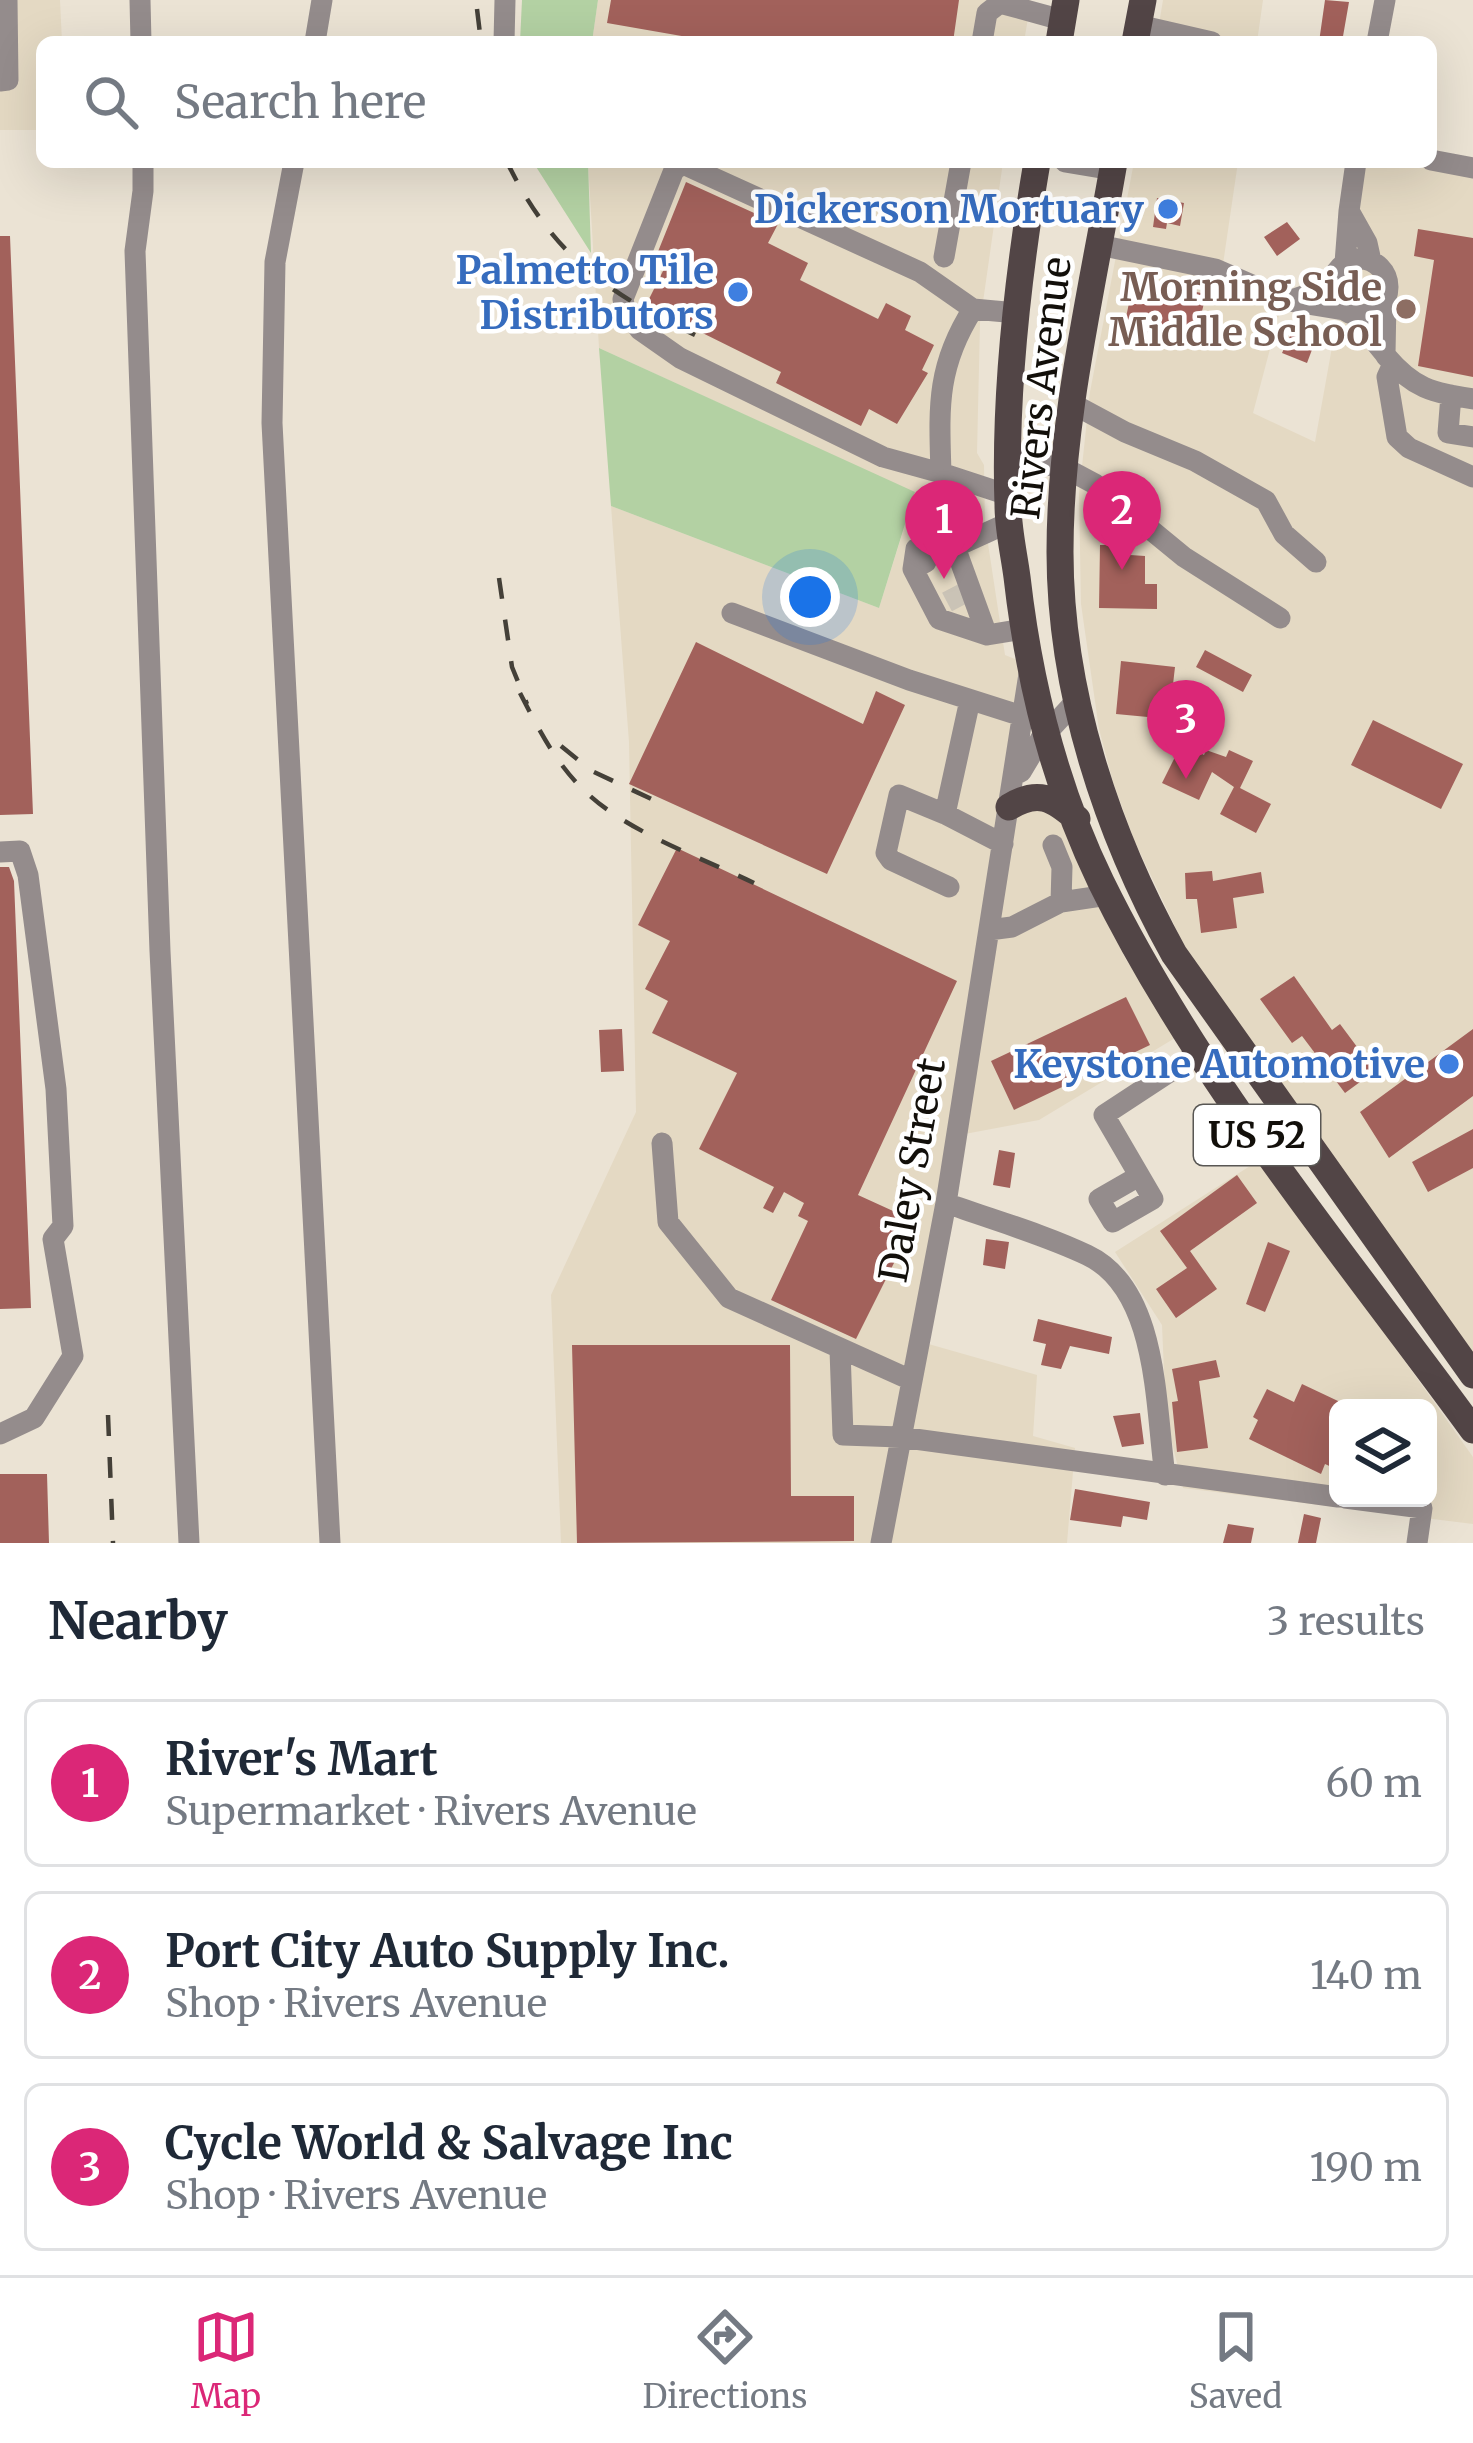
<!DOCTYPE html>
<html lang="en">
<head>
<meta charset="utf-8">
<style>
  :root { --surface:#fff; --page:#f2f2f3; --text:#1f2937; --muted:#747a83; --line:#e0e1e3; --accent:#db2777 }
  body { margin:0; font-family:Merriweather,serif; background:var(--page); color:var(--text) }
  .controls { position:absolute; right:36px; bottom:36px; display:grid; overflow:hidden; border-radius:18px; box-shadow:0 12px 48px #0002 }
  .controls button { width:108px; height:108px; display:grid; place-items:center; padding:0; border:0; border-bottom:3px solid var(--line); background:var(--surface); color:var(--text); font:60px sans-serif }
  .you { position:absolute; left:810px; top:597px; width:42px; height:42px; margin:-30px; border:9px solid #fff; border-radius:50%; background:#1a73e8; box-shadow:0 0 0 18px #1a73e833 }
  .badge { display:grid; place-items:center; width:78px; height:78px; border-radius:50%; background:var(--accent); color:#fff; font-size:39px; font-weight:700 }
  .pin { position:absolute; translate:-50% -99px; filter:drop-shadow(0 3px 6px #0008) }
  .pin::after { content:''; position:absolute; top:63px; width:42px; height:36px; background:inherit; clip-path:polygon(0 0,100% 0,50% 100%) }
  .list { margin:0; padding:0; list-style:none }
  h2 { display:flex; justify-content:space-between; align-items:center; height:156px; margin:0; padding:0 48px; font-size:51px }
  h2 small { font-size:39px; font-weight:400; color:var(--muted) }
  .list li { display:grid; grid-template-columns:78px 1fr auto; gap:36px; align-items:center; box-sizing:border-box; height:168px; margin:0 24px 24px; padding:0 24px; border:3px solid var(--line); border-radius:18px }
  .list b { display:block; font-size:45px; white-space:nowrap }
  .list p { margin:0; font-size:39px; white-space:nowrap; color:var(--muted) }
  .list em { font-size:39px; font-style:normal; color:var(--muted) }
  .icon { flex:none; width:66px; height:66px; fill:none; stroke:currentColor; stroke-width:2; stroke-linecap:round; stroke-linejoin:round }
  .map { position:relative; flex:none; width:1473px; height:1543px; overflow:hidden }
  .search { position:absolute; background:var(--surface); box-shadow:0 12px 48px #0002; left:36px; right:36px; top:36px; height:132px; display:flex; align-items:center; gap:30px; box-sizing:border-box; padding:0 42px; border-radius:18px; color:var(--muted); font-size:45px }
  .sheet { height:732px; background:var(--surface) }
  nav { display:flex; justify-content:space-around; align-items:center; box-sizing:border-box; height:168px; border-top:3px solid var(--line); background:var(--surface); font-size:33px; color:var(--muted) }
  nav a { display:grid; justify-items:center; gap:6px }
  nav .on { color:var(--accent) }
  .map>svg:first-child { display:block }
  .built { fill:#e4d9c3; fill-rule:evenodd }
  .green { fill:#b3d1a3 }
  .building { fill:#a2615b }
  .lines { fill:none; stroke-linecap:round; stroke-linejoin:round }
  .minor-tunnel { stroke:#cac3b6; stroke-width:21; stroke-dasharray:21 10; stroke-linecap:butt }
  .minor { stroke:#948c8c; stroke-width:21 }
  .major { stroke:#524546; stroke-width:27 }
  .rail { stroke:#444038; stroke-width:4.5; stroke-dasharray:21 21; stroke-linecap:butt }
  .shop-dot { fill:#3f7fe0; stroke:#fff; stroke-width:4.5 }
  .education-dot { fill:#8d6e63; stroke:#fff; stroke-width:4.5 }
  .labels { text-anchor:middle; stroke-width:9; stroke-linejoin:round; paint-order:stroke }
  .shield { fill:#fff; stroke:#595754; stroke-width:3 }
  .shield-label { font-size:36px; font-weight:bold; fill:#120f0a }
  .shop-label { font-size:39px; font-weight:bold; fill:#366cbe; stroke:#fff; text-anchor:end }
  .education-label { font-size:39px; font-weight:bold; fill:#785e54; stroke:#fff; text-anchor:end }
  .street-label { font-size:39px; fill:#120f0a; stroke:#fff }
</style>
</head>
<body>
<div class="map">
<svg width="1473" height="1543" viewBox="0 0 1473 1543">
  <rect width="100%" height="100%" fill="#ebe3d4"/>
  <path class="built" d="M0 0H60L62 42H42V130H0Z
    M598 0H1031L1024 42H592Z
    M1163 0H1263L1257 42H1156Z
    M588 162H1003L980 323 977 453 984 465 985 524 1005 655 1030 665 1005 822 1037 807 1063 821 1124 956 1175 1038 1039 1120 954 1136 918 1341 1037 1375 1033 1436 1075 1448 1067 1543H561L551 1295 636 1112 629 742 611 506 879 608 915 493 599 348Z
    M1134 162H1238L1222 271 1283 300 1253 413 1315 442 1365 163 1403 162 1473 174V1354L1189 956 1134 840 1113 782 1099 729 1081 604 1079 494 1090 392Z
    M1261 1159 1473 1457V1524L1183 1488 1166 1418 1162 1325 1115 1252ZM1338 1408H1428V1498H1338Z"/>
  <path class="green" d="M522 0H598L592 42H520Z
    M533 162H588L591 253Z
    M599 348 915 492 879 608 611 506Z"/>
  <path class="building" d="M611 0H959L953 42H716L607 23Z
    M1325 0 1349 2 1342 42H1319Z
    M686 182 778 224 768 243 808 263 800 280 878 319 886 303 911 316 905 330 934 345 922 370 928 373 897 424 869 409 861 426 776 383 781 372 646 305 664 269 653 264Z
    M1157 198 1184 203 1180 226 1167 223 1166 229 1153 227Z
    M1287 222 1300 239 1277 256 1264 237Z
    M1418 229 1473 238V377L1418 366 1434 260 1414 256Z
    M0 236H10L33 814 0 815Z
    M1134 279 1206 294 1195 342 1124 327Z
    M1292 332 1302 337 1300 342 1313 347 1307 363 1282 353Z
    M1100 545H1130V555L1145 556V584H1157V609L1099 608Z
    M696 642 863 724 876 691 905 705 827 874 629 784Z
    M1205 650 1252 675 1243 692 1196 667Z
    M1121 661 1175 667 1169 719 1116 714Z
    M1373 720 1463 764 1441 809 1351 765Z
    M1182 743 1204 755 1206 750 1226 757 1229 750 1253 761 1240 788 1271 804 1256 833 1220 814 1234 787 1212 772 1199 800 1162 783Z
    M677 848 957 981 858 1195 915 1221 856 1339 771 1300 808 1221 798 1216 804 1203 784 1192 773 1213 763 1208 774 1187 699 1149 737 1073 652 1033 668 1001 645 989 670 941 638 925Z
    M0 867H9L14 881 31 1308 0 1309Z
    M1212 871 1213 881 1261 872 1264 893 1233 898 1237 928 1201 933 1197 899H1186L1185 873Z
    M1294 976 1332 1030 1340 1024 1375 1071 1345 1093 1302 1036 1292 1043 1260 999Z
    M1126 997 1150 1045 1014 1110 991 1061Z
    M622 1029 624 1071 601 1072 599 1030Z
    M1473 1029V1096L1389 1158 1360 1112Z
    M1473 1129V1168L1428 1192 1412 1162Z
    M999 1150 1015 1153 1010 1188 993 1185Z
    M1237 1175 1257 1203 1190 1251 1217 1289 1176 1318 1156 1289 1187 1268 1160 1231Z
    M986 1239 1009 1242 1005 1269 983 1265Z
    M1268 1242 1290 1251 1265 1312 1246 1304Z
    M1038 1319 1112 1337 1109 1354 1070 1346 1061 1369 1041 1365 1046 1344 1033 1341Z
    M572 1345H790L791 1496H854V1541L577 1543Z
    M1216 1360 1220 1377 1199 1381 1208 1448 1177 1452 1172 1402 1178 1401 1172 1369Z
    M1302 1384 1338 1401V1470L1325 1464 1321 1474 1249 1439 1258 1420 1253 1417 1267 1389 1294 1402Z
    M1140 1413 1144 1444 1122 1447 1113 1416Z
    M0 1474H47L49 1543H0Z
    M1075 1489 1150 1502 1147 1520 1123 1516 1121 1527 1070 1520Z
    M1304 1514 1321 1518 1316 1543H1298Z
    M1228 1524 1254 1528 1251 1543H1223Z"/>
  <g class="lines">
    <path class="minor-tunnel" d="M947 602 966 592"/>
    <path class="minor" d="M140 0 141 42
      M1138 25 1212 42
      M315 42 322 0
      M504 42 505 0
      M982 42 987 13 1000 3 1062 20
      M1377 42 1385 0
      M0 81 8 80 7 0
      M1431 160 1473 168
      M143 162V191L135 251 160 951 189 1543
      M294 162 275 262 272 423 330 1543
      M1065 162 1113 170
      M1349 211 1356 162
      M1099 245 1215 269 1289 301
      M944 257 961 162
      M1332 287a28 28 0 1 1 56 0a28 28 0 1 1-56 0Z
      M1345 263 1349 211 1367 243 1371 261
      M1332 286 1289 301 1344 310
      M1353 315 1385 354 1386 300
      M1386 356C1414 389 1431 392 1473 399
      M1393 364 1387 377 1397 437 1409 448 1473 477
      M1451 395 1448 433 1473 437
      M1071 403 1125 432 1195 461 1266 501 1284 534 1316 562
      M1008 459 1065 468 1095 484 1184 557 1280 618
      M941 473 883 457 680 358 640 330 625 310 623 299 674 170 683 164 920 272 973 309
      M1008 495 941 473C939 408 936 367 973 309L1017 313
      M1010 522 955 547 987 635 1023 629
      M926 562 913 569 939 619 987 635
      M913 569 916 549 939 539 955 547
      M732 613 909 680 1022 716
      M970 700 945 814 1003 844
      M1021 772 1040 740 1077 700
      M945 814 899 795 886 853 891 860 949 887
      M1053 845 1062 867 1061 902
      M0 852 20 851 28 875 56 1089 63 1226 53 1239 73 1356 34 1418 0 1434
      M989 930 1012 927 1061 902 1108 895
      M662 1143 668 1222 729 1298 911 1380
      M1139 1176 1099 1199 1113 1222 1153 1199 1104 1115 1200 1052
      M946 1203C993 1220 1043 1234 1087 1255 1159 1289 1155 1406 1165 1475
      M840 1350 843 1435 900 1437 1338 1497
      M1345 1498 1422 1508 1417 1543
      M881 1543 946 1203 1029 674"/>
    <path class="major" d="M1059 42 1066 0
      M1135 42 1143 0
      M1037 162C1018 274 1004 391 1008 505 1008 529 1014 554 1017 577 1029 682 1055 787 1101 882 1198 1080 1344 1253 1473 1430
      M1114 162C1092 291 1060 421 1060 552 1060 692 1107 833 1174 954L1473 1375
      M1009 807C1038 789 1053 798 1077 819"/>
    <path class="rail" d="M477 9 481 42
      M507 162C551 253 606 293 695 335
      M499 578 512 667 527 704
      M520 693C539 730 557 766 588 794 630 833 702 858 754 883
      M561 746 592 771 664 805
      M108 1415 113 1543"/>
  </g>
  <g class="shop-dot">
    <circle cx="1168" cy="209" r="12"/>
    <circle cx="738" cy="292" r="12"/>
    <circle cx="1449" cy="1064" r="12"/>
  </g>
  <circle class="education-dot" cx="1406" cy="309" r="12"/>
  <g class="labels">
    <rect class="shield" x="1194" y="1105" width="126" height="60" rx="9"/>
    <g class="shield-label">
      <text x="1257" y="1148">US 52</text>
    </g>
    <g class="shop-label">
      <text x="1144" y="223">Dickerson Mortuary</text>
      <text x="714" y="284">Palmetto Tile<tspan x="714" dy="45">Distributors</tspan></text>
      <text x="1425" y="1078">Keystone Automotive</text>
    </g>
    <g class="education-label">
      <text x="1382" y="301">Morning Side<tspan x="1382" dy="45">Middle School</tspan></text>
    </g>
    <g class="street-label">
      <text transform="translate(1041 388) rotate(-83)" y="14">Rivers Avenue</text>
      <text transform="translate(912 1170) rotate(-80)" y="14">Daley Street</text>
    </g>
  </g>
</svg>
<div class="controls">
<button><svg class="icon" aria-label="layers" viewBox="0 0 24 24"><path d="M12 4l9 5-9 5-9-5zM3 14l9 5 9-5"/></svg></button>
</div>
<div class="you"></div>
<div class="pin badge" style="left:944px;top:579px">1</div>
<div class="pin badge" style="left:1122px;top:570px">2</div>
<div class="pin badge" style="left:1186px;top:779px">3</div>
<div class="search"><svg class="icon" aria-label="search" viewBox="0 0 24 24"><circle cx="10" cy="10" r="6"/><path d="M15 15l6 6"/></svg>Search here</div>
</div>
<section class="sheet">
<h2>Nearby<small>3 results</small></h2>
<ul class="list">
<li><span class="badge">1</span><div><b>River's Mart</b><p>Supermarket · Rivers Avenue</p></div><em>60 m</em></li>
<li><span class="badge">2</span><div><b>Port City Auto Supply Inc.</b><p>Shop · Rivers Avenue</p></div><em>140 m</em></li>
<li><span class="badge">3</span><div><b>Cycle World &amp; Salvage Inc</b><p>Shop · Rivers Avenue</p></div><em>190 m</em></li>
</ul>
</section>
<nav>
<a class="on"><svg class="icon" aria-label="map" viewBox="0 0 24 24"><path d="M3 6l6-2 6 2 6-2v14l-6 2-6-2-6 2zM9 4v14M15 6v14"/></svg>Map</a>
<a><svg class="icon" aria-label="directions" viewBox="0 0 24 24"><path d="M12 3l9 9-9 9-9-9zM9 14v-3h6M13 9l2 2-2 2"/></svg>Directions</a>
<a><svg class="icon" aria-label="saved" viewBox="0 0 24 24"><path d="M7 4h10v16l-5-4-5 4z"/></svg>Saved</a>
</nav>
</body>
</html>
